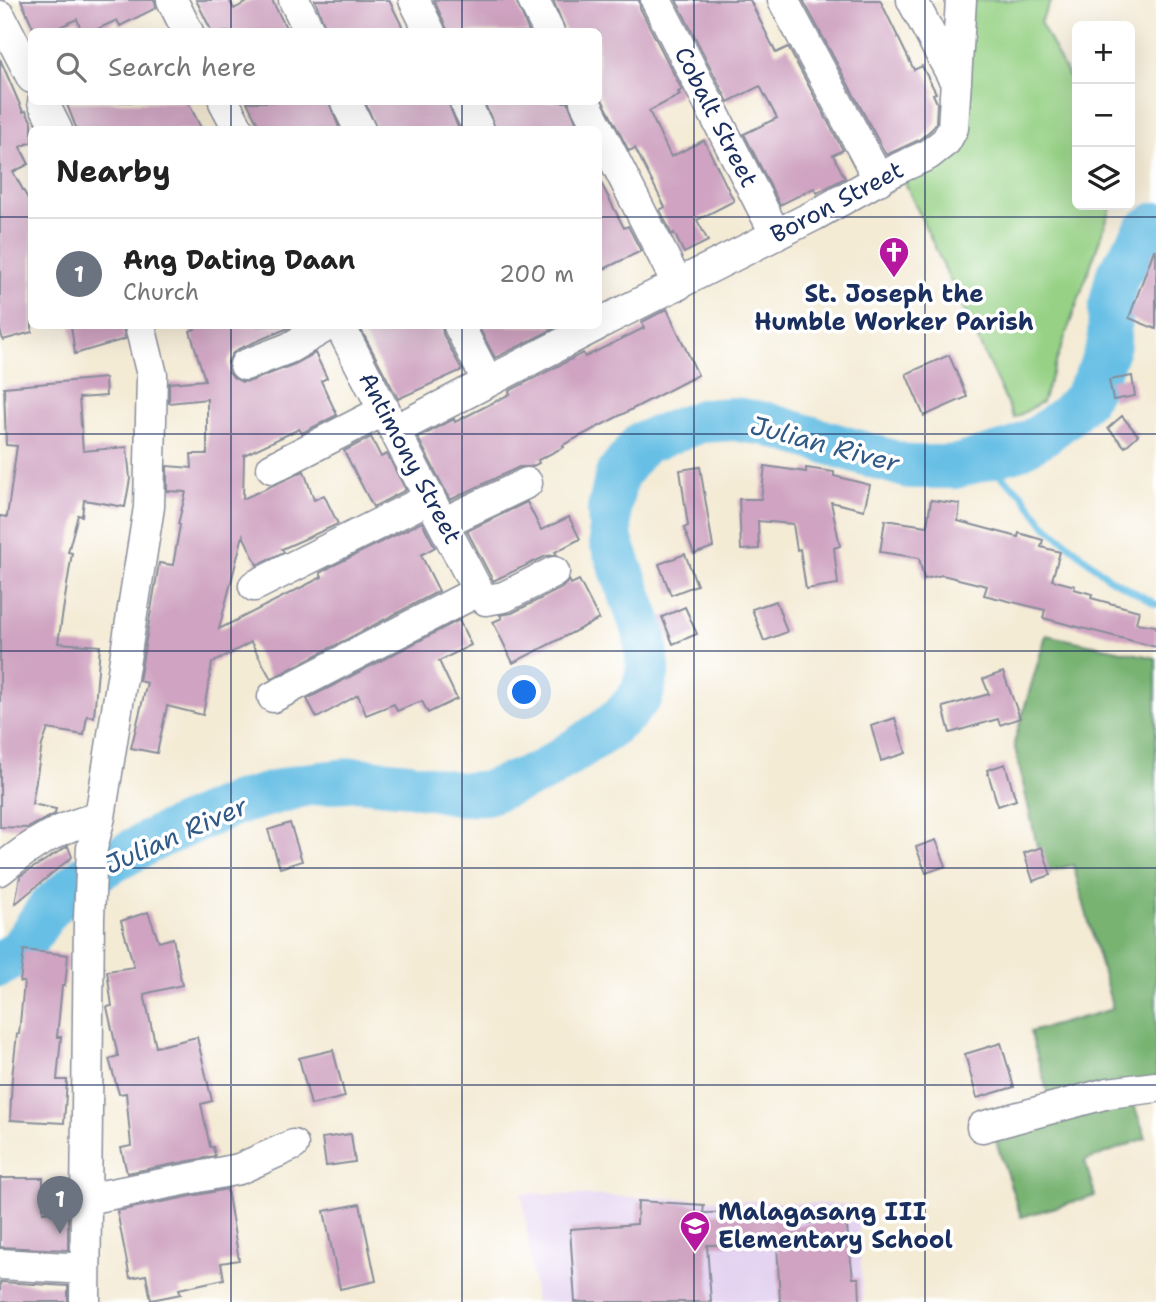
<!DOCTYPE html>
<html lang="en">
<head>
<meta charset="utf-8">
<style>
  :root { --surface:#fff; --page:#f6f6f6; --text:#222; --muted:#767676; --line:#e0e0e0; --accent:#b5179e }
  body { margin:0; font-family:"Shantell Sans",sans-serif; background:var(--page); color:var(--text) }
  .controls { position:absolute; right:21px; top:21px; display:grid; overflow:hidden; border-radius:10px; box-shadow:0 7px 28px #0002 }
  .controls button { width:63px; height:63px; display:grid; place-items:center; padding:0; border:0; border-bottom:2px solid var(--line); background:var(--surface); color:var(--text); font:35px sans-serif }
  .you { position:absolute; left:525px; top:693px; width:24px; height:24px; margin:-18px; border:5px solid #fff; border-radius:50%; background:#1a73e8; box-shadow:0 0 0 10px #1a73e833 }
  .badge { display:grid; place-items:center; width:46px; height:46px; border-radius:50%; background:var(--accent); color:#fff; font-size:23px; font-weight:700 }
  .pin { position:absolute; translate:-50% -58px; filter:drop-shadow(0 2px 4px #0008) }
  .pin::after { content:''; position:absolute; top:37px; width:24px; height:21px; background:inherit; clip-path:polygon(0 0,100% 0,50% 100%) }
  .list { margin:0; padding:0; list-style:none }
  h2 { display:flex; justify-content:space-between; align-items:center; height:91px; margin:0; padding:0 28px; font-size:30px }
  h2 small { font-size:23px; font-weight:400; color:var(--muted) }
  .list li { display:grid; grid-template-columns:46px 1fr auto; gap:21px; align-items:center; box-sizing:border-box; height:112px; padding:0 28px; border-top:2px solid var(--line) }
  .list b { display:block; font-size:26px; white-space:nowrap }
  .list p { margin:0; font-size:23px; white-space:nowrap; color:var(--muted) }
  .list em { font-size:23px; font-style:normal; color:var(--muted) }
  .icon { flex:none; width:38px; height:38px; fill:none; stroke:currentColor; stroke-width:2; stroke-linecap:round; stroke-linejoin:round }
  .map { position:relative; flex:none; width:1156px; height:1302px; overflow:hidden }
  .search { position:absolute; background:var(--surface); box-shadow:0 7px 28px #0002; left:28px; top:28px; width:574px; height:77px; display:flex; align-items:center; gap:18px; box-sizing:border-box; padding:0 24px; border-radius:10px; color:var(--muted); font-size:26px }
  .panel { position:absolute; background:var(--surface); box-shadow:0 7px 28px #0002; left:28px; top:126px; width:574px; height:203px; border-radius:10px }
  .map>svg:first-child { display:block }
  .built { fill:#e4d3f1 }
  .green { fill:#96d185; stroke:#588072; stroke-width:2 }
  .forest { fill:#78b372; stroke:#4a7168; stroke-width:2 }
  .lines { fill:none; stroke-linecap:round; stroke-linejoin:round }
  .stream { stroke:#68bfe5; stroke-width:7 }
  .river { stroke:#68bfe5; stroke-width:44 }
  .building { fill:#cfa3c1 }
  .minor-casing { stroke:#888d9a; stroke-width:33 }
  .minor { stroke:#fff; stroke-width:30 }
  .grid { fill:none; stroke:#1b2f5e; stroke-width:2; stroke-opacity:0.55 }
  .labels { text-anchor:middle; stroke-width:7; stroke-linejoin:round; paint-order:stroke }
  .street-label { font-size:24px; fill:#1b2f5e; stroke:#fff }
  .poi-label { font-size:24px; font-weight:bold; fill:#1b2f5e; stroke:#fff }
  .water-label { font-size:26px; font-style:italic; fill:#325a86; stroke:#fff }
</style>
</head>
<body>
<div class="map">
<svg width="1156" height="1302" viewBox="0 0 1156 1302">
  <rect width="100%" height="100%" fill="#fff"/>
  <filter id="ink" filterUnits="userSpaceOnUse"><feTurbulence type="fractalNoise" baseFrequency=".0143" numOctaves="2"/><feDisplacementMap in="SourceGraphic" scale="14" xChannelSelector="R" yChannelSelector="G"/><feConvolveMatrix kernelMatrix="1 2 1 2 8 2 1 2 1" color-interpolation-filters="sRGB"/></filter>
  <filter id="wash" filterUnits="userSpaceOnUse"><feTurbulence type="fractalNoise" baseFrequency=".00686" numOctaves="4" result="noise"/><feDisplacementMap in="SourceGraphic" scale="28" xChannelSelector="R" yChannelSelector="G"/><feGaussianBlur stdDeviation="1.57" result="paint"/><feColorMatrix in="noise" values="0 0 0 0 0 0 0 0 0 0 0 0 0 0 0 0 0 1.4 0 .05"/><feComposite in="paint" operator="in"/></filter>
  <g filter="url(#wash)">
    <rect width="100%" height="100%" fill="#f4ebd5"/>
    <path class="built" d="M522 1193 857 1205 863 1302H536Z"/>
    <path class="green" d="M963 0H1052L1040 22 1077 93V205H1112L1042 402 1014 418 900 172 947 143Z"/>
    <path class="forest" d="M1046 635 1156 658V1093L1133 1102 1146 1138 1085 1161 1095 1196 1021 1217 995 1138 1056 1121 1030 1032 1113 1009 1073 865 1043 873 1014 743Z"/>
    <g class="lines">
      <path class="stream" d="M982 460 1022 494 1043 523 1109 578 1156 604"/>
      <path class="river" d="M0 965 20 950 49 907 86 876 158 837 234 804 303 785 357 779 409 784 461 794 486 793 542 772 606 730 626 713 642 694 648 669 645 635 611 541 609 510 617 475 642 443 701 421 734 419 766 424 909 467H954L1017 449 1042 435 1067 416 1084 399 1098 373 1109 344 1110 307 1117 277 1146 230 1156 224"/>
    </g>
    <g id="blocks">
      <path class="building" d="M21 0H155L156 8 120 26 117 20 91 32H82L77 19 49 32H35Z
        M196 0H229L234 9 251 0H272L286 28 288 27 290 32H212Z
        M315 0H389L405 32H327Z
        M434 0H516L529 32H448Z
        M553 0H639L640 8 682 90 678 92 680 95 649 111 671 157 704 140 734 201 697 220 708 241 684 253 674 233 672 235 660 210 665 207 635 148 629 151 598 92V32H566Z
        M676 0H750L776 53 788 47 843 150 833 155 845 178 817 193 814 188 780 205 744 134 777 118 760 86 728 102Z
        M803 0H880L914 70 922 66 936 93 933 94 937 103 936 123 932 129 919 140 886 155Z
        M0 59 23 112 26 111 32 123V142L20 147 29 164 13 172 32 206V332L3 340 0 330Z
        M66 102H188L202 130H77Z
        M247 102H329L340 130H261Z
        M365 102H448L459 130H377Z
        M484 102H568L579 130H496Z
        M598 177 624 228 628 226 641 251 598 272Z
        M1154 250H1156V329L1129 318Z
        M667 309 698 375 563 445 564 447 538 460 539 463 531 467H519L450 500 418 438 454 419 455 422 510 394 509 391 583 353 585 357 644 328 642 322Z
        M71 326H123L125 339 75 354Z
        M194 326H293L238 349 232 354 228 362 229 372 234 378 242 382 251 381 295 364 315 353 327 378 321 381 337 415 302 433 299 429 244 455 243 499 304 471 314 500 324 495 338 524 282 549 284 552 257 565 243 535 219 629 322 577 320 573 332 566 422 522 435 547 421 555 439 591 271 679 251 642 212 663 203 715 167 706 157 753 131 748 147 683 139 681 159 563 173 565 180 525 178 524 186 492 167 491V466L192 468 191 454H207V399L169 403V383L205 380 190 331 195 329Z
        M359 326H442L443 334 462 370 398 399Z
        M478 326H559L495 358Z
        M949 355 967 397 924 416 906 374Z
        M1132 376 1135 396 1113 400 1109 380Z
        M105 378 106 396 79 398 83 451 127 447 130 479 125 507 84 500 82 516 78 515 68 552 72 553 58 643 100 646 94 717 87 716 84 735 48 729 42 745 32 804 56 809 55 814 28 828 0 827V516L7 517 17 446 6 445 4 387Z
        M1122 416 1138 435 1125 447 1108 428Z
        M371 437 381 457 387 454 406 490 373 507 344 451Z
        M765 466 806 472V468L834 472V476L870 485 864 510 831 502 840 546 834 548 838 584 806 589 800 549 797 550 793 524 758 521 759 549 741 550 739 499H761Z
        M700 467 713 547 694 554 684 528 688 526 680 470Z
        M931 500 960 504 958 521 1018 537 1019 533 1043 540 1041 547 1060 552 1052 580 1075 586 1074 589 1092 594 1091 598 1139 611 1136 623 1156 626V647L1043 618 1045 610 984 595 987 586 942 575 924 579 919 558 880 552 885 520 927 526Z
        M527 502 541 530 569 517 580 539 555 552 557 555 546 556 493 581 467 531Z
        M685 554 697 585 671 595 659 564Z
        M569 580 571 584 579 580 599 619 513 663 493 622 502 618 500 615 512 613 562 588Z
        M776 601 787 632 764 641 752 609Z
        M685 607 697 634 673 644 662 617Z
        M459 620 471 645 439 661 457 699 428 713 422 701 397 711 394 704 366 715 358 695 317 718 307 699Z
        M1003 672 1020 718 1000 725 998 719 950 733 943 707 989 694 983 679Z
        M895 718 906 753 881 761 871 726Z
        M1005 764 1016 800 998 806 987 770Z
        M290 823 302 861 280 868 268 830Z
        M936 840 946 866 926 873 916 847Z
        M68 846 72 857 15 904 20 876Z
        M1042 847 1051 875 1033 881 1024 853Z
        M148 912 159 942 173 938 182 985 144 994 156 1047 197 1037 212 1101 201 1104 210 1147H213L215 1156 127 1173 121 1148 131 1146 126 1093 119 1094 109 1059 118 1056 107 1007 112 1006 107 971 134 967 121 921Z
        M24 950 68 955 65 986H62L57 1037H61L57 1080H67L64 1123 10 1120 12 1077 17 1034H19L24 982H20Z
        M1001 1043 1014 1087 977 1098 965 1054Z
        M333 1050 345 1097 311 1105 299 1058Z
        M351 1134 355 1162 326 1166 322 1138Z
        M0 1178H43V1212L68 1208V1250L0 1247Z
        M227 1189 239 1260 221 1263 224 1279 179 1289 181 1294 151 1300 146 1275 130 1278 117 1211Z
        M638 1201 704 1205 703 1213 792 1211V1225L846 1219 853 1278H859L860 1302H780L777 1244 707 1245 711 1302H575L570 1229 637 1224Z
        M360 1204 376 1281 340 1289 324 1211Z
        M0 1282 68 1286V1302H0Z"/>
    </g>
  </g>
  <g filter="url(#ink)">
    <use href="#blocks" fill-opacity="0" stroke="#888d9a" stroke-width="2"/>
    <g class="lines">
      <g class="minor-casing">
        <path id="minor" d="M172 0 188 32
          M294 0 310 32
          M414 0 430 32
          M533 0 549 32
          M656 0 776 235
          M783 0 879 180
          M912 0 956 83
          M0 16 32 78
          M43 102 57 130
          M224 102 239 130
          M346 102 360 130
          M465 102 479 130
          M585 102 678 285
          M598 324 815 215 899 168 928 155 946 141 953 128 961 0
          M340 326 478 591 486 600 504 597 554 572
          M459 326 487 380
          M245 365 289 348 327 326
          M395 430 596 326
          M272 468 385 410
          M443 523 527 483
          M254 586 430 498
          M273 697 478 591
          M0 870C33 843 59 827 100 817
          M982 1127 1108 1093 1156 1087
          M86 1199 239 1169 293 1145
          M0 1264 85 1269
          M85 1302 89 918 92 848 100 817 149 507 152 375 140 326"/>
      </g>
      <use href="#minor" class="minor"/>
    </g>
  </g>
  <path class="grid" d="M231 0V32M462 0V32M694 0V1302M925 0V1302M231 102V130M462 102V130M0 217H32M598 217H1156M231 326V1302M462 326V1302M0 434H1156M0 651H1156M0 868H1156M0 1085H1156"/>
  <defs>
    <g id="church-pin" transform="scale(1.575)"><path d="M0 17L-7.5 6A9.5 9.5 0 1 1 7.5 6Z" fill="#b5179e" stroke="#fff"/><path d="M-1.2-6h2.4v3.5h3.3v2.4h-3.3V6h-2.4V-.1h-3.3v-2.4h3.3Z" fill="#fff"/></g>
    <g id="school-pin" transform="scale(1.575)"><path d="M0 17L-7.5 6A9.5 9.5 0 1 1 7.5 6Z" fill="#b5179e" stroke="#fff"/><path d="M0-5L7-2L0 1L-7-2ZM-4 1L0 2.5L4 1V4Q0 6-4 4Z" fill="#fff"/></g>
  </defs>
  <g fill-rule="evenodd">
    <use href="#church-pin" x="894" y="252"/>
    <use href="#school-pin" x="695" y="1226"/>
  </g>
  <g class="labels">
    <g class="street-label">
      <text transform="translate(716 117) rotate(63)" y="8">Cobalt Street</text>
      <text transform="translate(837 202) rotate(-28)" y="8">Boron Street</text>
      <text transform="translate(410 458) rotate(62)" y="8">Antimony Street</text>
    </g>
    <g class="poi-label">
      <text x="894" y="302">St. Joseph the<tspan x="894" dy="28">Humble Worker Parish</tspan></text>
      <text x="718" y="1220" text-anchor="start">Malagasang III<tspan x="718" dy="28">Elementary School</tspan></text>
    </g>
    <g class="water-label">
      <text transform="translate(825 444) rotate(15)" y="9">Julian River</text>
      <text transform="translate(176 835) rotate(-24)" y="9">Julian River</text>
    </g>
  </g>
</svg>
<div class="controls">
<button>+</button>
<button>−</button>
<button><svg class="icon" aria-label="layers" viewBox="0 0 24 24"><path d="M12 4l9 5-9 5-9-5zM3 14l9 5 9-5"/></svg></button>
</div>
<div class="you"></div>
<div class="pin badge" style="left:60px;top:1234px;background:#6b7280">1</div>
<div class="search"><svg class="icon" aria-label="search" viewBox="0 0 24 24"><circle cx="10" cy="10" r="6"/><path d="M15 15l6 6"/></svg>Search here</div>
<section class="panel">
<h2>Nearby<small></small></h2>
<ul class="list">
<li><span class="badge" style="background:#6b7280">1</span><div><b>Ang Dating Daan</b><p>Church</p></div><em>200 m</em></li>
</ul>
</section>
</div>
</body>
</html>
